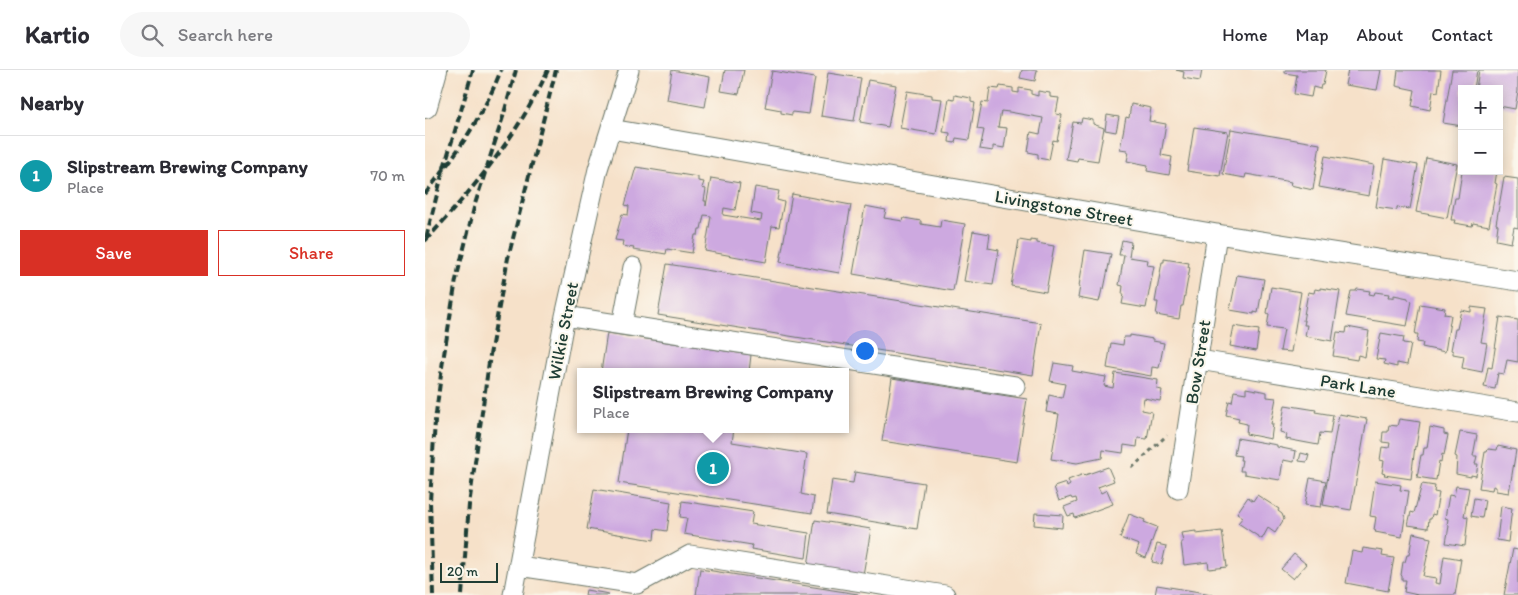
<!DOCTYPE html>
<html lang="en">
<head>
<meta charset="utf-8">
<style>
  :root { --surface:#fff; --page:#f7f7f7; --text:#2b2b33; --muted:#7c7c81; --line:#e1e1e2; --accent:#d93025 }
  body { margin:0; font-family:Itim,sans-serif; background:var(--page); color:var(--text) }
  .controls { position:absolute; right:15px; top:15px; display:grid; overflow:hidden; border-radius:0px; box-shadow:0 2px 12px #0003 }
  .controls button { width:45px; height:45px; display:grid; place-items:center; padding:0; border:0; border-bottom:1px solid var(--line); background:var(--surface); color:var(--text); font:25px sans-serif }
  .scale { position:absolute; left:15px; bottom:12px; width:58px; box-sizing:border-box; padding-left:5px; border:2px solid #1f3d34; border-top:0; font-size:14px; line-height:18px; white-space:nowrap; color:#1f3d34; -webkit-text-stroke:4px #fbf7ec; paint-order:stroke }
  .you { position:absolute; left:439px; top:280px; width:18px; height:18px; margin:-12px; border:4px solid #fff; border-radius:50%; background:#1a73e8; box-shadow:0 0 0 8px #1a73e833 }
  .badge { display:grid; place-items:center; width:32px; height:32px; border-radius:50%; background:var(--accent); color:#fff; font-size:16px; font-weight:700 }
  .pin { position:absolute; translate:-50% -50%; border:2px solid #fff; box-shadow:0 1px 5px #0006 }
  .popup { position:absolute; left:152px; top:298px; width:272px; height:65px; box-sizing:border-box; display:grid; place-content:center; border-radius:0px; background:var(--surface); filter:drop-shadow(0 1px 4px #0005); font-size:16px; white-space:nowrap; color:var(--muted) }
  .popup b { font-size:19px; color:var(--text) }
  .popup::after { content:''; position:absolute; left:50%; top:100%; margin-left:-10px; border:10px solid transparent; border-top-color:var(--surface) }
  .list { margin:0; padding:0; list-style:none }
  h2 { display:flex; justify-content:space-between; align-items:center; height:65px; margin:0; padding:0 20px; font-size:21px }
  h2 small { font-size:16px; font-weight:400; color:var(--muted) }
  .list li { display:grid; grid-template-columns:32px 1fr auto; gap:15px; align-items:center; box-sizing:border-box; height:80px; padding:0 20px; border-top:1px solid var(--line) }
  .list b { display:block; font-size:19px; white-space:nowrap }
  .list p { margin:0; font-size:16px; white-space:nowrap; color:var(--muted) }
  .list em { font-size:16px; font-style:normal; color:var(--muted) }
  .actions { display:flex; gap:10px; padding:15px 20px }
  .actions a { flex:1; padding:11px 0; border:1px solid var(--accent); border-radius:0px; text-align:center; font-size:18px; color:var(--accent) }
  .actions .main { background:var(--accent); color:#fff }
  .icon { flex:none; width:28px; height:28px; fill:none; stroke:currentColor; stroke-width:2; stroke-linecap:round; stroke-linejoin:round }
  .map { position:relative; flex:none; width:1093px; height:525px; overflow:hidden }
  header { display:flex; align-items:center; gap:30px; box-sizing:border-box; height:70px; padding:0 25px; background:var(--surface); border-bottom:1px solid var(--line) }
  header strong { font-size:24px }
  nav { display:flex; gap:28px; margin-inline-start:auto; font-size:18px }
  .search { width:350px; height:45px; background:var(--page); display:flex; align-items:center; gap:12px; box-sizing:border-box; padding:0 18px; border-radius:28px; color:var(--muted); font-size:19px }
  main { display:flex }
  aside { flex:1; background:var(--surface) }
  .map>svg:first-child { display:block }
  .building { fill:#cda9e0 }
  .lines { fill:none; stroke-linecap:round; stroke-linejoin:round }
  .minor-casing { stroke:#6a7668; stroke-width:21 }
  .major-casing { stroke:#6a7668; stroke-width:26 }
  .path { stroke:#6a7668; stroke-width:3; stroke-dasharray:4 4; stroke-linecap:butt }
  .minor { stroke:#fff; stroke-width:19 }
  .major { stroke:#fff; stroke-width:24 }
  .rail { stroke:#1f3d34; stroke-width:4; stroke-dasharray:8 4; stroke-linecap:butt }
  .labels { text-anchor:middle; stroke-width:4; stroke-linejoin:round; paint-order:stroke }
  .street-label { font-size:18px; fill:#1f3d34; stroke:#fbf7ec }
</style>
</head>
<body>
<header>
<strong>Kartio</strong>
<div class="search"><svg class="icon" aria-label="search" viewBox="0 0 24 24"><circle cx="10" cy="10" r="6"/><path d="M15 15l6 6"/></svg>Search here</div>
<nav><a>Home</a><a>Map</a><a>About</a><a>Contact</a></nav>
</header>
<main>
<aside>
<h2>Nearby<small></small></h2>
<ul class="list">
<li><span class="badge" style="background:#0f9aa8">1</span><div><b>Slipstream Brewing Company</b><p>Place</p></div><em>70 m</em></li>
</ul>
<div class="actions"><a class="main">Save</a><a>Share</a></div>
</aside>
<div class="map">
<svg width="1093" height="525" viewBox="0 0 1093 525">
  <rect width="100%" height="100%" fill="#fbf7ec"/>
  <filter id="ink" filterUnits="userSpaceOnUse"><feTurbulence type="fractalNoise" baseFrequency=".02" numOctaves="2"/><feDisplacementMap in="SourceGraphic" scale="10" xChannelSelector="R" yChannelSelector="G"/><feConvolveMatrix kernelMatrix="1 2 1 2 8 2 1 2 1" color-interpolation-filters="sRGB"/></filter>
  <filter id="wash" filterUnits="userSpaceOnUse"><feTurbulence type="fractalNoise" baseFrequency=".0096" numOctaves="4" result="noise"/><feDisplacementMap in="SourceGraphic" scale="20" xChannelSelector="R" yChannelSelector="G"/><feGaussianBlur stdDeviation="1.12" result="paint"/><feColorMatrix in="noise" values="0 0 0 0 0 0 0 0 0 0 0 0 0 0 0 0 0 1.4 0 .05"/><feComposite in="paint" operator="in"/></filter>
  <g filter="url(#wash)">
    <rect width="100%" height="100%" fill="#f6e1c9"/>
    <g id="blocks">
      <path class="building" d="M247 0 285 7 280 37 242 30Z
        M300 0H319L314 24 296 21Z
        M597 0H612L610 11 595 8Z
        M751 0H777L775 11 758 8 759 2Z
        M860 0H901L898 15H896L895 19 888 17 886 27 869 24 872 5 860 3Z
        M923 0H956L952 20 920 15Z
        M973 0H1016L1013 22 1008 21 1005 40 987 36 990 20 971 16Z
        M1027 0H1052L1049 19H1037V56L1018 53Z
        M1054 0H1093V21L1090 39 1074 36V19H1051Z
        M347 1 390 8 384 44 367 42V45L356 43V40L340 37Z
        M403 3 436 8 429 51 396 46Z
        M443 10 471 15 463 57 435 52Z
        M575 16 588 18V22L594 23V18L606 20V24L613 26V21L625 23V27L634 28 631 44 637 45 632 71 628 70 624 90 613 88V84L603 82 606 62 615 64 618 48 584 42 576 41 573 57 582 58 579 78 568 76V81L555 79 559 60 552 59 557 32 563 33 565 18 574 19Z
        M482 21 507 25V28L517 29 511 64 475 58Z
        M530 25 546 28V32L550 33 544 70 531 68 530 73 524 72 525 63 518 62 524 28 529 29Z
        M706 34 726 38 724 51 741 54 736 85 747 87 744 105 722 101 723 95 702 91 704 82H702V80L695 79 701 47 704 48Z
        M682 45 694 47 691 62 680 60Z
        M657 48 668 50V54L679 58 673 91 653 88 652 91 641 89 648 52 656 53Z
        M769 57 803 62 795 106 762 101Z
        M806 59 895 74 888 120 865 115 866 112 821 104 820 108 798 104Z
        M900 86 949 95 944 126 894 117Z
        M1001 88 1032 94 1022 148 991 142Z
        M959 89 993 95 985 139 972 137V140L951 137Z
        M211 97 273 107V111L279 112 277 118 281 119 279 131H281V136L286 108 315 113 310 140 299 138 298 145 336 151 337 145 326 143 330 117 354 121 352 130 359 132 354 157 347 156 341 192 280 181 286 146 279 145 276 159H274L273 165H270L267 183 242 179 241 184 229 182 228 183 208 180 209 178 197 176 198 171 190 170 197 144 203 145 204 136 200 135Z
        M1037 101H1072L1070 113 1072 114 1064 156 1048 153 1047 156 1029 153 1030 150H1026L1030 128H1033Z
        M1079 107 1093 109V158L1089 157 1086 173 1071 170 1073 155 1071 154Z
        M367 124 426 135 414 203 355 192Z
        M440 136 461 140 459 148 478 151 479 148 496 151V154L515 157 516 150 540 154 528 221 428 204Z
        M548 161 565 164 563 178 574 180 568 215 539 211Z
        M594 170 606 172V170L612 171V173L629 176 621 222 586 216Z
        M697 170 706 172 704 187 723 190 722 195 729 196 721 238 697 234 699 224H697L698 216 694 215 699 185H694Z
        M660 180 686 184 679 219H677L674 232 653 228 655 216H654Z
        M739 189 764 193 763 197H765L758 236H756L754 249 731 245 733 232H730L737 192H739Z
        M242 194 616 253 608 305 233 245Z
        M812 205 839 209 833 243 829 242V244L805 240Z
        M846 217 876 222 866 282 855 281 859 259 842 257 844 244 842 243Z
        M895 218 915 221 907 271 880 266 882 255H879L880 251H878L883 222 889 223 890 219 895 220Z
        M932 219 945 221 944 224 949 225 950 222 964 224 963 227H966L969 228V225L983 228V230L987 231 982 256 921 246 926 221H931Z
        M995 234 1020 238 1019 244 1026 245 1020 282 997 277 998 273 992 272 993 264H990Z
        M1046 237 1062 239 1056 272 1062 273 1057 302 1037 298 1039 286 1028 284V281L1026 280 1030 259H1032L1036 240 1046 242Z
        M1075 247 1093 250V292L1082 290 1079 304 1073 303 1070 319 1059 317 1063 297 1067 298Z
        M809 256 834 260 831 281 805 276Z
        M922 257 944 261 940 287 933 285 932 290 908 286 912 262 921 263Z
        M182 263 326 285 324 302H176Z
        M956 263 979 267 978 273 986 274 982 295 972 293V297L959 294 960 290 951 289Z
        M705 265 728 269V271L739 273 734 298 727 297 726 306 682 298 686 273 698 275 699 267H705Z
        M629 293 648 296 647 301 681 307 679 316 688 318 690 303 733 310 732 319 737 320 735 331 719 328 717 340 727 342 722 369 713 368 712 377 699 375 698 383 678 380 677 388 652 393 626 389 634 344 621 342 624 325 637 328 640 314 625 311Z
        M467 308 602 329 592 392 457 371Z
        M821 318 842 322V327L851 328 846 354H848L846 369 821 364 822 354 813 352 814 348 801 345 804 331 807 332 809 321 821 323Z
        M860 335 891 340 890 342 908 345 905 364 895 363 893 375 861 369 862 364 855 362Z
        M914 344 942 349 926 440 898 435Z
        M974 349 995 352 991 377 990 376 986 409 959 405 960 404 957 403 959 391 955 390 957 377 964 378 965 373 957 372 958 362H963L964 355 972 356Z
        M1005 357 1019 360V364L1023 365 1019 385 1017 384 1016 392 1014 391 1011 410 992 407 996 385H998L999 378H1002Z
        M202 359H309L307 372 382 384 376 424 389 427 387 443 194 413Z
        M1035 362 1052 365 1048 386H1052L1050 394H1053L1051 406 1046 405V407L1031 404 1032 387 1030 386Z
        M812 368 852 375V377L871 381 869 392 858 390 855 410 819 404V401H815L817 390H815L816 386 809 385Z
        M1073 376 1091 380 1084 423 1071 421V417L1068 416 1067 420 1054 418 1060 382H1062L1063 379 1072 380Z
        M876 383 884 385 882 392 874 391Z
        M683 397 689 411 673 417 676 423 682 420 688 434 650 448 649 444 643 446 639 437 652 432 651 428 647 429 646 427 634 431 629 417 641 413 642 417 645 415 643 410 659 404 660 405Z
        M430 402 499 413 492 459 402 444 407 410 428 413Z
        M885 408 901 411 896 437 880 435Z
        M950 411 976 415 975 420 984 421 977 467 950 462 951 461 949 460 951 447 945 446Z
        M997 414 1010 416 1009 422 1014 423 1010 445 1007 444 1006 449H1004L1003 458 983 455 986 442 989 443Z
        M1031 416 1044 418 1039 446 1043 447 1040 476 1021 473 1024 456 1022 455 1023 449 1020 448 1024 425 1029 426Z
        M169 419 246 432 242 461 230 459 229 470 162 459Z
        M832 425 854 439 853 441 857 444 859 449 850 463 843 458 837 469 813 453 818 447 812 443 823 427 828 431Z
        M1049 428 1060 430 1057 448 1046 446Z
        M257 431 328 442 326 454 384 463 381 488 326 479 327 475 259 464 262 448 255 447Z
        M1076 436 1087 438 1083 472 1072 470Z
        M610 443 638 445 637 458 609 455Z
        M704 444 720 450 719 452 732 457 721 488 711 484 714 475 695 468Z
        M390 450 446 459 438 505 383 496Z
        M771 461V464L797 461 802 497 784 499 783 492 759 495 756 472H758L756 463Z
        M988 463 1001 466V467L1006 468 998 506 1011 508 1010 513 1015 514 1019 486 1036 489 1030 525H993L979 522 981 510H977V506L976 505 978 492H980L982 485H984Z
        M732 474 741 476 737 494 727 492Z
        M938 478 958 481 957 486 969 488 963 521 921 513 927 481 937 483Z
        M1088 479 1093 480V525H1079Z
        M869 484 881 494 868 509 856 499Z
        M275 499 433 524V525H271Z
        M732 515 787 524V525H730Z
        M161 520 184 524V525H160Z"/>
    </g>
  </g>
  <g filter="url(#ink)">
    <use href="#blocks" fill-opacity="0" stroke="#6a7668" stroke-width="1"/>
    <g class="lines">
      <g class="minor-casing">
        <path id="minor" d="M186 59 792 164 1093 211
          M140 246 590 316
          M197 255 208 197
          M774 290 1093 342
          M753 419 792 164
          M94 496 212 514 265 485 520 525
          M88 525 140 246 173 99 204 0"/>
      </g>
      <g class="major-casing">
        <path id="major" d="M0 36 10 0"/>
      </g>
      <path class="path" d="M707 398 742 365"/>
      <use href="#minor" class="minor"/>
      <use href="#major" class="major"/>
      <path class="rail" d="M0 124C30 86 59 45 76 0
        M1 168 18 101 48 0
        M0 171C49 118 93 66 123 0
        M8 525 5 431 10 351 17 297 31 210 50 134 78 47 91 0
        M37 525 44 435 65 285 83 188 131 0"/>
    </g>
  </g>
  <g class="labels">
    <g class="street-label">
      <text transform="translate(639 138) rotate(10)" y="6">Livingstone Street</text>
      <text transform="translate(138 261) rotate(-79)" y="6">Wilkie Street</text>
      <text transform="translate(773 292) rotate(-81)" y="6">Bow Street</text>
      <text transform="translate(933 316) rotate(9)" y="6">Park Lane</text>
    </g>
  </g>
</svg>
<div class="controls">
<button>+</button>
<button>−</button>
</div>
<div class="scale">20 m</div>
<div class="you"></div>
<div class="pin badge" style="left:288px;top:398px;background:#0f9aa8">1</div>
<div class="popup"><b>Slipstream Brewing Company</b>Place</div>
</div>
</main>
</body>
</html>
